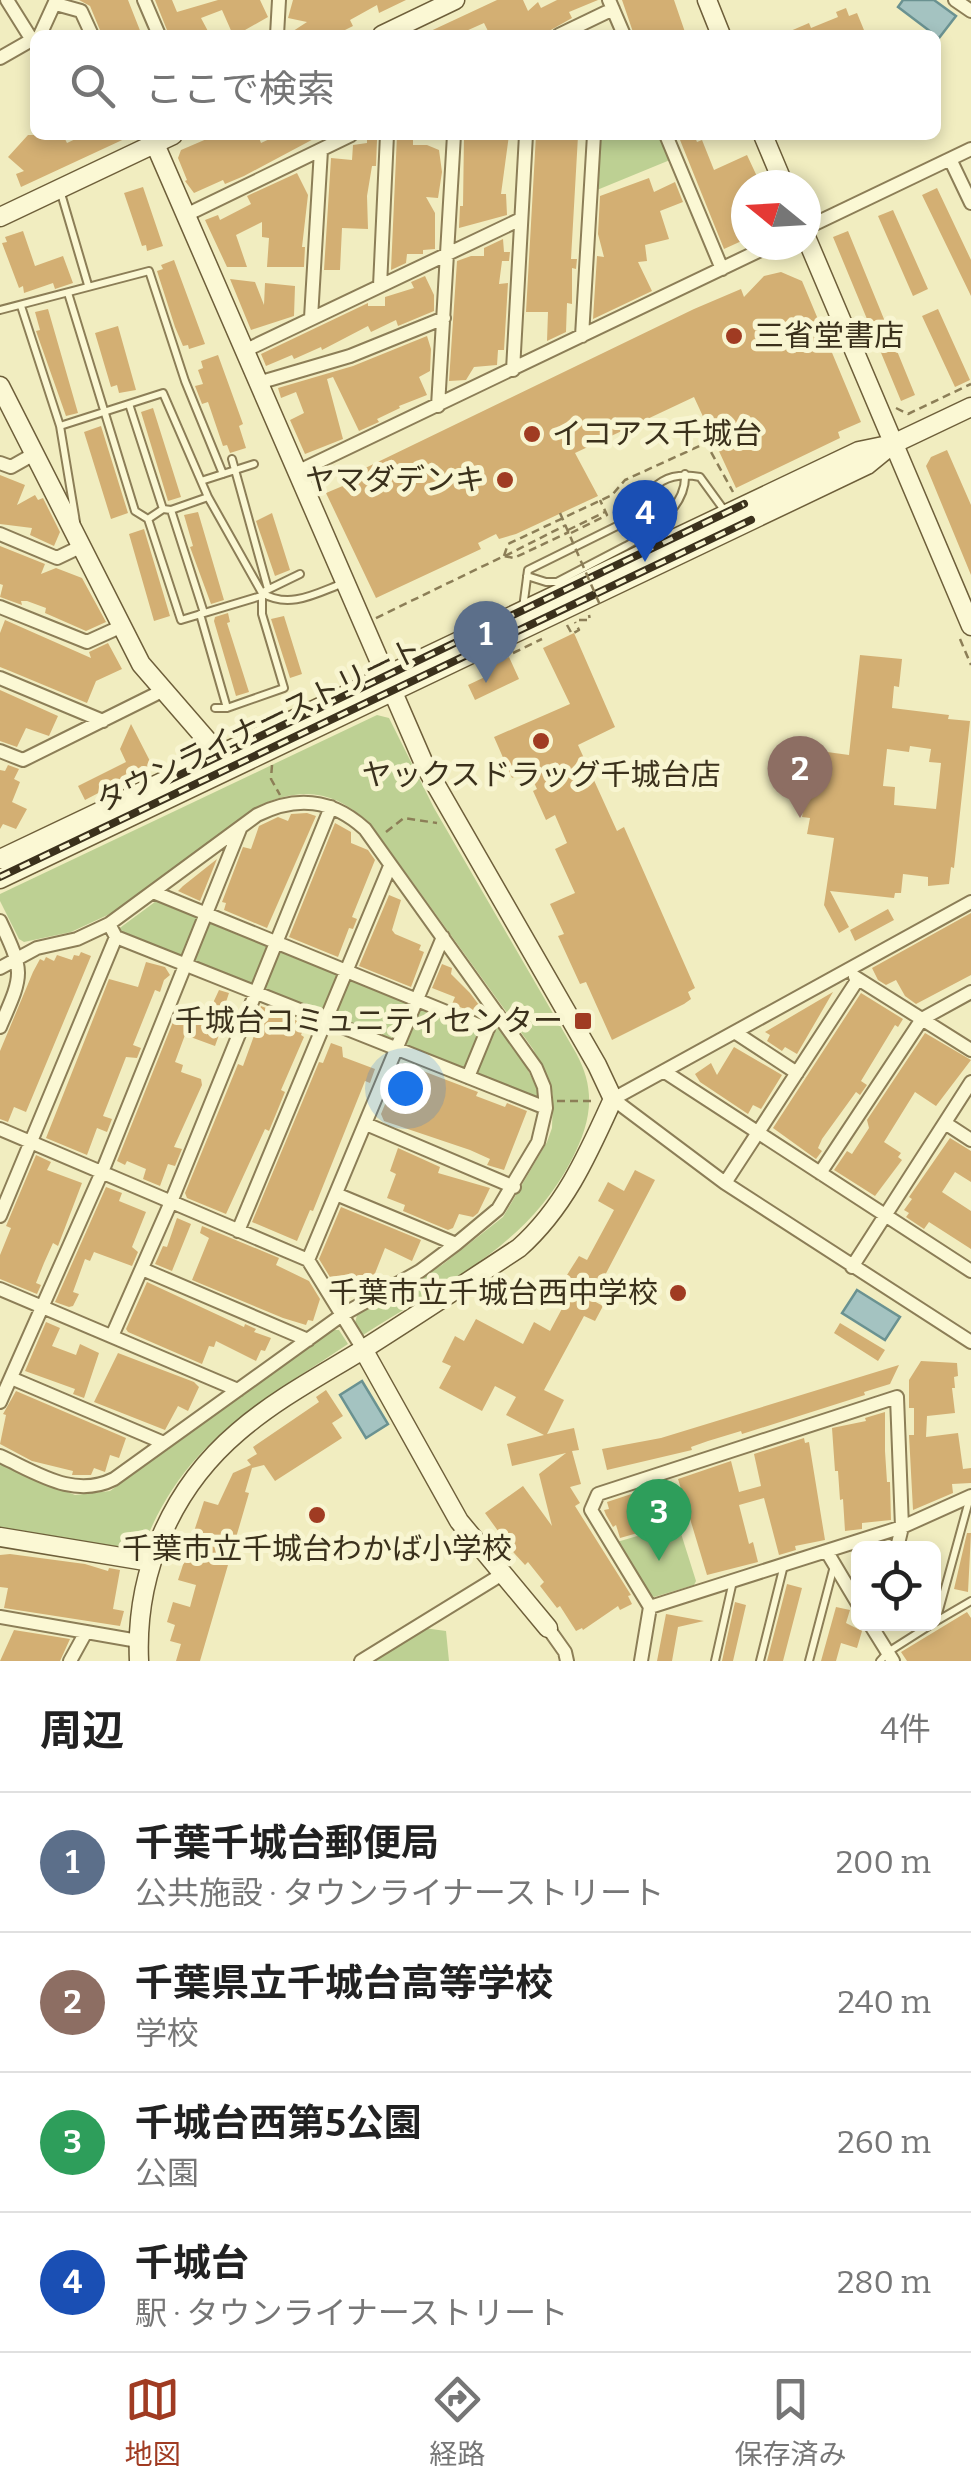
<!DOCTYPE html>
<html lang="ja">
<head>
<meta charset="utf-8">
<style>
  :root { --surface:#fff; --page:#f2f2f2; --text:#222; --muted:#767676; --line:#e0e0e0; --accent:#a03b22 }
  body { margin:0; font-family:Bitter,"Noto Sans JP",serif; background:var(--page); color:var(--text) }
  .controls { position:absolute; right:30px; bottom:30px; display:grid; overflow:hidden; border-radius:15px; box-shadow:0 5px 15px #0003 }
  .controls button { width:90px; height:90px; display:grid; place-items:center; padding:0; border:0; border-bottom:2px solid var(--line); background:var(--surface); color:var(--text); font:50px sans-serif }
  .compass { position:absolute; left:731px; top:170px; width:90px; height:90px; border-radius:50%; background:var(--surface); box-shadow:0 5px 15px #0003; rotate:288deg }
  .you { position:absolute; left:405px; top:1088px; width:35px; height:35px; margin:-25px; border:8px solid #fff; border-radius:50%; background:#1a73e8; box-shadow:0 0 0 15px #1a73e833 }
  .badge { display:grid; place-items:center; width:65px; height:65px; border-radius:50%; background:var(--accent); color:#fff; font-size:32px; font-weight:700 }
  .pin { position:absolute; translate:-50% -82px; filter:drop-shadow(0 2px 5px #0008) }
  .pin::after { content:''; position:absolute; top:52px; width:35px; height:30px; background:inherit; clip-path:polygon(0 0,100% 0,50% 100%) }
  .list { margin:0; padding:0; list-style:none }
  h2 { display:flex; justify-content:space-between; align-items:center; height:130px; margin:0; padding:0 40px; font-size:42px }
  h2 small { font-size:32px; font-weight:400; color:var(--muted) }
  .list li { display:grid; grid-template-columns:65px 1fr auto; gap:30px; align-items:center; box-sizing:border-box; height:140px; padding:0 40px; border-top:2px solid var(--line) }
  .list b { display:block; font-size:38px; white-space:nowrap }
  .list p { margin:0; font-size:32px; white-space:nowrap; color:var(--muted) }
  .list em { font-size:32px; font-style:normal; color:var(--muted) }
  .icon { flex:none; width:55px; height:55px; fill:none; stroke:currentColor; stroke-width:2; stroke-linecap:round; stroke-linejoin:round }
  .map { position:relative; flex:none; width:971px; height:1661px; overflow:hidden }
  .search { position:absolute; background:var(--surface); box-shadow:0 5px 15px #0003; left:30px; right:30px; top:30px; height:110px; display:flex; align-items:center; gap:25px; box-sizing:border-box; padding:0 35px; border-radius:15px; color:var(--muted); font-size:38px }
  .sheet { height:690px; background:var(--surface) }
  nav { display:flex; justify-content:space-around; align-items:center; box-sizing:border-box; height:140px; border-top:2px solid var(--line); background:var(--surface); font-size:28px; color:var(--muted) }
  nav a { display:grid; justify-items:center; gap:5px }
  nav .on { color:var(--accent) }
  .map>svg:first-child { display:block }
  .green { fill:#bdd093 }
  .water { fill:#a4c3c1; stroke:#6a9291; stroke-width:2.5 }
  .building { fill:#d3af73; fill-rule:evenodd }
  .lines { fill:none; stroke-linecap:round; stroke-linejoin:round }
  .lane-casing { stroke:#8c7e57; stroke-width:10 }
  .street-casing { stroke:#8c7e57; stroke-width:16 }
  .secondary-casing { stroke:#6e5f3a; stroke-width:21 }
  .path { stroke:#8c7e57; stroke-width:2.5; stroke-dasharray:8 5; stroke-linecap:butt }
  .lane { stroke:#fbf8d4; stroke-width:6 }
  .street { stroke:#fbf8d4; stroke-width:12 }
  .secondary { stroke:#fbf8d4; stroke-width:18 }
  .rail-casing { stroke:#3b311c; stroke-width:8 }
  .rail { stroke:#f8f5d1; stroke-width:4; stroke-dasharray:11; stroke-linecap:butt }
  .path-bridge { stroke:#8c7e57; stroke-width:2.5; stroke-dasharray:8 5; stroke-linecap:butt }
  .poi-dot { fill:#a03b22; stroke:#f8f5d1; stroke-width:4 }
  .labels { text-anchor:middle; stroke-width:10; stroke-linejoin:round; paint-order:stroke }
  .poi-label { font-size:30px; fill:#3b311c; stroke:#f8f5d1; text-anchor:end }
  .street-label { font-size:30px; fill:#3b311c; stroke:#f8f5d1 }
</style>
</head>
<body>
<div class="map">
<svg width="971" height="1661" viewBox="0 0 971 1661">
  <rect width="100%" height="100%" fill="#f1edc0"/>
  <path class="green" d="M600 135H660L670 160 597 190Z
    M377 715 389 718 434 808 576 1053C597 1091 591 1123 571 1161 525 1249 443 1283 363 1335L355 1323 357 1315 442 1265 503 1217 547 1142 552 1128 553 1096 550 1083 533 1049 370 823C332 789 300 786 254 808L114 912 71 932 24 942 19 939 0 901V894Z
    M159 899 202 916 185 956 180 957 117 930Z
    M210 919 272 944 256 984 250 986 196 963 194 958Z
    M279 948 341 973 326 1011 320 1014 265 991V982Z
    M350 977 414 1001 398 1040 390 1042 336 1021 335 1015Z
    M421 1005 484 1030 467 1068 462 1071 405 1048Z
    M495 1028H500L522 1058 540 1095 533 1098 478 1077 477 1073Z
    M332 1330H339L348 1344C257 1405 181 1442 141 1553L0 1530V1464L75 1495 110 1491Z
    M678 1524 696 1581 694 1585 654 1597 648 1594 617 1542Z
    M424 1628 446 1631 449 1661H375Z"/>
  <path class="water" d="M903 0H934L956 16 939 38 898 7Z
    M857 1290 900 1317 885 1340 842 1313Z
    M362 1381 388 1424 366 1438 340 1395Z"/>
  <path class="building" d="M79 0H128L141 33 102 35 90 6Z
    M155 0H172L177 12 218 0H260L268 17 245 30 247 35H233L222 10 201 18 210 35H169Z
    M293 0H406L379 13 377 5 350 20 353 26 341 32 339 30 328 35H287L307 22 288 18Z
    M497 0H523L528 11 538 2 541 8 557 0H598L569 12 572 18 542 35H490L484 23 457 35H422Z
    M622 0H674L686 35H634Z
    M846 8 849 16 857 13 866 35H781L809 23 811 28 838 17 836 12Z
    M28 135H63L67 143 84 135H133L21 187 16 174 24 171 8 157Z
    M216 135H258L261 143 278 135H321L244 176 225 184 223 180 194 193 185 181 187 180 178 158 181 150Z
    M397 135H413V145H427L439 150 442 172 438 198 426 197 435 213V249L423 250V254H407L406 263 391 270Z
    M464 135H509L501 194H506L507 215 459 228 460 206H463Z
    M536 135 578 136 571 259H577L576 269 572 268V304L567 303 566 332 547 341 548 312H526Z
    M678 135H694L697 142 702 140 714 170 747 155 761 185H746V239L724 249Z
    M367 139 377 140 376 166H372L367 196 368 229 342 228 340 270H324L331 158 352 160 353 145 367 143Z
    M297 173 308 195 302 247H305L304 267H267L269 238 262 237V222L236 235 247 267H227L205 220 218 215 220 220 251 204 247 196Z
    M649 178 654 192 675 182 683 202 660 211 669 239 645 245 647 261 638 262 652 291 593 319 597 256 604 257 598 234 600 196Z
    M143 187 163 246 147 251 146 245 142 246 124 193Z
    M937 188 971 260V296L922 195Z
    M893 210 928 289 913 296 878 216Z
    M23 231 35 266 63 256 73 283 55 289 53 283 24 293 23 286 19 288 2 243 7 242 5 237Z
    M848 231 915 395 901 401 833 237Z
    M503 239 504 252H510L509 261H502L499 284 508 283 504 350H498L497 365 474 367 466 380 449 381 457 261 471 256H484V248Z
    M174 260 205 344 189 349 188 345 183 346 175 327 157 271 163 269 161 265Z
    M781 272 802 281 861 422 838 432 840 438 736 488 694 397 575 453 598 496 516 534 499 539 496 534 478 543 481 549 376 598 326 493 357 480 355 473 694 309 741 289 744 297 764 276Z
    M425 276 434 295V311L398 326 396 320 371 332 368 326 322 350 321 347 294 359 292 355 266 366 261 354 368 303V306H385V297L414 288 411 282Z
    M230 279 255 282 264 305 265 283 295 286 294 316 251 330Z
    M48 309 78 413 66 416 36 331 40 330 35 312Z
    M938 309 970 380 955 387 922 316Z
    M118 326 136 390 119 393 117 385 111 387 95 333Z
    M427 336 431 349 430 371 419 377 427 395 399 406 400 408 377 419 379 422 359 431 333 377 327 379 343 439 305 454 290 420 304 413 296 392 281 398 278 388 353 366Z
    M218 355 243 424 239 426 246 448 230 453 227 445 223 446 208 402 202 404 195 386 203 384 198 370 203 368 201 361Z
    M153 408 181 497 168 501 141 412Z
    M101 426 128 513 111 519 84 432Z
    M947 450 971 505V575L926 466 931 457Z
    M0 475 25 485 17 505 35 495 38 500 43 498 60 532 54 546 30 535 32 528 0 524Z
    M198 512 224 600 211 604 190 547 193 546 184 515Z
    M272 513 290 570 275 576 256 521Z
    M144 529 170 616 154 621 129 534Z
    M0 546 45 564 41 574 56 568 82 578 106 622 86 631 45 613 46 608 27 601H21L22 605 0 597 3 585 0 584Z
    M228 613 230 622 227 623 249 692 236 696 214 621 215 617Z
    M284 616 302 674 290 678 271 619Z
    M5 620 91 658 89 652 108 643 122 669 96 681 87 703 10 671 0 667V633Z
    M574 633 615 727 578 745 617 831 624 827 695 988 688 992 691 999 684 1004 612 1040 586 982 580 984 558 936 564 934 550 904 575 893 555 849 567 843 555 815 546 820 533 791 537 789 528 770 512 778 494 737 570 704 543 648Z
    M860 655 902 659 899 687 894 686 892 708 949 715 948 719 970 721 954 868 951 867 949 884 928 886V877L903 874 901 893H895L894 898 830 891 849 927 839 933 824 905 834 838 807 834 810 818 802 817 806 792 812 793 820 751 849 755ZM910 746 931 749 929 762 941 763 936 809 894 805 895 787 883 786 887 749 909 752Z
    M509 657 519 679 475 700 468 685 487 676 483 668Z
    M0 690 58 716 49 736 26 728 17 747 0 741Z
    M131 724 152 765 85 800 78 786 126 762 120 749Z
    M8 765 19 769 14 779 20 782 12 802 27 809 16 829 3 824 0 829V770L5 771Z
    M307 813 316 816 267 928 224 910 226 903 222 902 243 847 251 849 259 826 278 817 288 821 291 814Z
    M335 823 351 832V843L368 850 375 860 352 917 357 919 353 929 349 928 338 957 289 937Z
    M217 859 200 901 178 891 183 886Z
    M389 895 401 900 392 930 395 934 421 945 419 950 424 952 411 987 359 966Z
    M888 909 894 920 855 941 850 930Z
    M971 913V975L916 1004 905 996 896 980 886 985 878 980 872 968Z
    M81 952 91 956 26 1112 14 1107 8 1122 0 1119V1051L33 972 40 959 44 961 46 957 54 961 57 955 72 960 74 955 79 956Z
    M146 962 165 967 170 975 164 980 160 992 155 990 133 1045 141 1048 137 1058 126 1057 103 1116 112 1119 107 1132 97 1128 87 1155 46 1138 109 979 138 987Z
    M442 964 452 968 451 974 470 993 485 1013 483 1016 452 1004 455 997 432 988Z
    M219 990 229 993 225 1005 229 1007 215 1046 185 1035 175 1062 183 1065 181 1072 201 1079 202 1085 174 1147 182 1149 175 1166 168 1164 160 1186 143 1179 146 1169 127 1161 125 1165 117 1161 179 1007 207 1016Z
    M833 992 797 1054 785 1047 782 1051 767 1041 770 1035 765 1032Z
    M861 993 903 1019 898 1027 895 1025 861 1081 867 1085 860 1095 856 1092 822 1139 818 1148 822 1151 816 1159 773 1128Z
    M261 1006 305 1024 301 1035 304 1037 281 1090 285 1092 269 1131 265 1129 226 1214 187 1198 185 1193 238 1064 243 1066 255 1033 251 1032Z
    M925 1033 971 1060 936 1106 915 1092 884 1142 901 1153 898 1157 902 1160 875 1196 834 1170 847 1151 852 1154 869 1128 867 1120Z
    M331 1043 342 1047 343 1057 375 1069 370 1083 365 1081 313 1211 310 1210 297 1241 252 1222 319 1062 323 1063Z
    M734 1047 782 1075 761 1109 753 1105 748 1114 700 1082 695 1074 711 1063 717 1075Z
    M402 1063 478 1092 476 1096 505 1107 507 1103 527 1111 504 1170 487 1165 490 1159 470 1150 384 1121 381 1114Z
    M950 1138 971 1151V1182L955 1172 942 1192 971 1211V1249L929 1222 924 1229 906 1217 909 1213 904 1210 912 1199 909 1197Z
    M398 1148 440 1167 438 1173 490 1188 478 1213 473 1217 459 1214 453 1228 448 1230 403 1211 405 1205 387 1198 396 1174 390 1171Z
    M36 1155 51 1162 47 1170 82 1183 58 1246 53 1243 44 1263 36 1283 41 1285 37 1294 0 1279V1255L11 1228 6 1226Z
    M635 1170 655 1180 592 1300 603 1306 595 1321 584 1316 544 1390 564 1400 547 1434 574 1428 579 1450 572 1451 581 1484 570 1487 580 1503 575 1506 631 1595 628 1596 632 1604 620 1610 618 1606 583 1630 582 1628 576 1631 560 1606 557 1608 540 1586 544 1582 528 1562 525 1565 514 1553 485 1513 523 1486 552 1526 539 1474 566 1453 512 1466 507 1444 544 1435 506 1415 516 1397 495 1386 482 1411 439 1388 451 1366 442 1362 455 1336 464 1341 476 1319 523 1344 534 1322 550 1331 565 1303 548 1294 553 1282 560 1286 579 1256 587 1260 614 1210 598 1201 608 1182 624 1191Z
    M106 1187 122 1193 119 1201 146 1212 132 1247 138 1252 132 1266 94 1252 90 1261 85 1259 73 1292 79 1294 73 1306 69 1307 55 1302Z
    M341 1207 421 1240 412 1261 385 1248 372 1281 361 1277 339 1292 319 1259Z
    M177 1218 191 1224 172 1271 155 1264 163 1246 167 1247Z
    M202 1226 279 1258 276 1265 309 1281 320 1299 313 1321 308 1320 306 1325 283 1318 192 1280 209 1238 200 1233Z
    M147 1282 244 1327 245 1324 256 1329 254 1332 271 1338 265 1351 261 1350 256 1361 216 1341 214 1347 209 1346 202 1364 128 1332 126 1329Z
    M46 1322 60 1328 52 1346 76 1355 80 1344 99 1353 84 1398 73 1394 75 1389 25 1371Z
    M840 1323 885 1350 878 1361 834 1333Z
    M118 1353 194 1382 199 1387 188 1411 178 1406 165 1430 94 1402Z
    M921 1361 957 1363 958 1376 954 1377 955 1388H952L955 1413 927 1416 926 1437 958 1433 963 1469 971 1468V1483L952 1484 953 1493 913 1510 909 1435H914V1408H909V1380Z
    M899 1365 890 1384 864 1392 865 1395 742 1434 741 1431 708 1441 691 1447 692 1450 607 1470 602 1449 661 1438Z
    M326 1390 343 1416 332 1423 342 1438 275 1481 264 1465 252 1468 245 1492 249 1493 200 1661H176L181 1644 170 1641 175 1625 167 1622 173 1602 190 1607 196 1585 178 1580 204 1501 218 1505 233 1473 251 1465 247 1460 257 1454 253 1447 319 1402 316 1397Z
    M16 1391 126 1438 119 1458 110 1455 105 1472 94 1468 91 1475H72L73 1471 32 1461 0 1444 6 1415 3 1414Z
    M885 1412V1451L887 1482H890L891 1520 862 1523V1529L845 1531 843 1499 840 1500 838 1471H835L832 1428 866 1421 865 1418Z
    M804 1438 805 1443 809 1442 825 1540 795 1546 796 1550 779 1555 764 1498 739 1505 749 1544 753 1542 758 1562 707 1575 678 1479 731 1461 739 1492 761 1486 754 1454Z
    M656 1486 666 1510 662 1511 666 1525 620 1538 616 1525 613 1527 606 1515 604 1510 609 1509 607 1502Z
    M967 1533H971L968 1592 954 1589Z
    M10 1554 85 1564 108 1571 109 1568 120 1570 113 1609 124 1611 120 1626 4 1608 8 1588 0 1587V1555Z
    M787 1584 802 1588 783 1661H767Z
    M735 1602 746 1605 733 1661H722Z
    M836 1607 850 1610 846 1623 862 1631 857 1648 841 1643 836 1661H821Z
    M967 1612 971 1618V1661H907L901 1652Z
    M666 1614 704 1621 678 1627 672 1661H657Z
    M14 1630 70 1639 60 1661H0Z"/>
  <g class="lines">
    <g class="lane-casing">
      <path id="lane" d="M60 190 88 285
        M68 293 135 511 148 519 181 620 261 596
        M21 306 60 426 76 522
        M0 310 149 271 185 381 223 474
        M129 404 163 509
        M60 426 163 393 208 497 262 593V614L284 688 227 708H215
        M232 459 268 589
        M201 481 254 464
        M171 510 204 613
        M148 519 163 509 171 510 208 497
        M634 541C657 527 687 504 685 474
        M527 576 546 582H557L626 546 633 542 632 514
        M265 591 300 574
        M262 593C289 609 315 594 341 584
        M523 608 528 570 619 525C647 500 654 468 700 477L724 510
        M200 614 227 708
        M936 1621 970 1497
        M935 1622 971 1601
        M715 1661 733 1581
        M760 1661 784 1565
        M809 1661 834 1566
        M880 1661 888 1652 932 1624"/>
    </g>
    <g class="street-casing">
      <path id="street" d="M7 0 32 40
        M144 0 159 35
        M609 0 624 35
        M955 0 971 11
        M56 4 81 11 92 35
        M40 35 56 0
        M277 35 279 0
        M559 35 613 9
        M0 58 35 38
        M666 135 722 269
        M950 159 971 203
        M186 215 351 135
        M806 228 971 149
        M380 286 387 135
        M311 318 321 150
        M582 336 594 135
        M244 351 521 219
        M513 370 526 135
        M258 383 350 356 444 318
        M438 406 454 135
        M0 463 11 467 34 454
        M297 472 771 245
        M0 534 57 558 80 547
        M0 607 87 642 120 627
        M0 678 103 721
        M0 751 23 760 164 690
        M153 892 488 1029
        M0 921C25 974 23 974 0 1027
        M109 924 116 937 546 1108
        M0 968 37 948 77 939 109 924 257 815C297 795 332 799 365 829L536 1068 544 1087 546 1108 538 1142 498 1209 456 1244 420 1271 342 1315 114 1479C74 1499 37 1473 0 1456
        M855 977 971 1050
        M736 1033 797 1073
        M665 1072 971 1271
        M468 1077 491 1021
        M613 1099 725 1183 971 1342
        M613 1099 971 902
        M945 1123 971 1140
        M366 1124 514 1187
        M0 1129 308 1260 363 1349
        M820 1173 922 1019 971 992
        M725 1183 858 979
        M336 1194 456 1244
        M0 1216 116 937
        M238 1231 390 866
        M308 1260 443 937
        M852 1267 971 1082
        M142 1269 308 1340
        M0 1289 238 1390
        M112 1336 171 1202 331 807
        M11 1378 164 1443
        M0 1402 102 1172 240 829
        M827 1552 858 1604
        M650 1607 902 1527 971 1496
        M0 1617 138 1641
        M870 1624 893 1661
        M548 1628 565 1652 567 1661
        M70 1661 86 1632
        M361 1661 504 1573
        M641 1661 650 1607 591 1510 598 1494 897 1397 902 1527 897 1548"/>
    </g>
    <g class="secondary-casing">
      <path id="secondary" d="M707 0 721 35
        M382 35 455 0
        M763 135 784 185
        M0 217 173 135
        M806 237 971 626
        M0 386 141 664 219 754
        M0 859 859 451 893 444 971 407
        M0 879 867 465 889 447
        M363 1349 459 1521 548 1628
        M0 1537 151 1562
        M139 1661C135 1573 171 1489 238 1432 275 1400 318 1377 359 1352 413 1318 466 1283 519 1248 565 1207 588 1154 613 1099L597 1065 425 766 155 144"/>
    </g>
    <path class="path" d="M896 408 908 414 971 384
      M568 530 605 512
      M571 533 607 515 600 500
      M504 556 508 544 612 495 625 480 706 443 733 492
      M505 556 566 525
      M376 618 504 556 514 558 569 532
      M579 620H590L589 615
      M567 625 572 634 579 630 575 622
      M960 639 971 665
      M513 653 542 639
      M272 765 271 779 280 795
      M386 832 404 818 437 823
      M557 1101H591"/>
    <use href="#lane" class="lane"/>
    <use href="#street" class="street"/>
    <use href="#secondary" class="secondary"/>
    <g class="rail-casing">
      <path id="rail" d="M167 781 744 504
        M0 877 751 520"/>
    </g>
    <use href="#rail" class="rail"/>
    <path class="path-bridge" d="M560 513 600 605"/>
  </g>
  <g class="poi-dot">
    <circle cx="734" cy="336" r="10"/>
    <circle cx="532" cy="434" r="10"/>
    <circle cx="505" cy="480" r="10"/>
    <circle cx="541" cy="741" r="10"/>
    <rect x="573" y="1011" width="20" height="20" rx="5"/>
    <circle cx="678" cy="1293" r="10"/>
    <circle cx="317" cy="1515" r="10"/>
  </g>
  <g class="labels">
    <g class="poi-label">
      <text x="754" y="346" text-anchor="start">三省堂書店</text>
      <text x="552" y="444" text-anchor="start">イコアス千城台</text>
      <text x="485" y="490">ヤマダデンキ</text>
      <text x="541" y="785" text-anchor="middle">ヤックスドラッグ千城台店</text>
      <text x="563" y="1031">千城台コミュニティセンター</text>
      <text x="658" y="1303">千葉市立千城台西中学校</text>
      <text x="317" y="1559" text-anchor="middle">千葉市立千城台わかば小学校</text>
    </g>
    <g class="street-label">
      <text transform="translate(259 725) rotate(-26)" y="10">タウンライナーストリート</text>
    </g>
  </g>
</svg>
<div class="controls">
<button><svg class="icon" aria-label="locate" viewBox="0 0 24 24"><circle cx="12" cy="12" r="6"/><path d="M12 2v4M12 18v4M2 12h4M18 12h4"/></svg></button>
</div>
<svg class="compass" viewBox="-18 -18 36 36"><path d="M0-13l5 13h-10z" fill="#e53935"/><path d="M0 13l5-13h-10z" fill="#767676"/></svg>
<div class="you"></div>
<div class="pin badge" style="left:486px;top:683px;background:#5c6f8a">1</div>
<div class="pin badge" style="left:800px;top:818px;background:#8d6e63">2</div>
<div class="pin badge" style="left:659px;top:1561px;background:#2e9e5b">3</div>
<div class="pin badge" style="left:645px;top:562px;background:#1a4fb4">4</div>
<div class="search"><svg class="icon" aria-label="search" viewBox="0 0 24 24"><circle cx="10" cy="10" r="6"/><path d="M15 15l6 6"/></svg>ここで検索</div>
</div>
<section class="sheet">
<h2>周辺<small>4件</small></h2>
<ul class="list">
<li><span class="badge" style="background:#5c6f8a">1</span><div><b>千葉千城台郵便局</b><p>公共施設 · タウンライナーストリート</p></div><em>200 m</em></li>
<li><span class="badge" style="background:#8d6e63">2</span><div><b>千葉県立千城台高等学校</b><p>学校</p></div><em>240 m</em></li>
<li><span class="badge" style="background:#2e9e5b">3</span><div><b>千城台西第5公園</b><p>公園</p></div><em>260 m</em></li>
<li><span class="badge" style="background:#1a4fb4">4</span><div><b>千城台</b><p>駅 · タウンライナーストリート</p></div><em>280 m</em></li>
</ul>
</section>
<nav>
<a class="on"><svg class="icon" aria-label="map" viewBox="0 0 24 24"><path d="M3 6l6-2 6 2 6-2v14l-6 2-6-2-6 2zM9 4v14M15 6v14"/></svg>地図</a>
<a><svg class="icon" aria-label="directions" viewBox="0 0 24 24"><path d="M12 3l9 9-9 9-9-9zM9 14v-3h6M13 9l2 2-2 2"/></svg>経路</a>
<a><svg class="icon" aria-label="saved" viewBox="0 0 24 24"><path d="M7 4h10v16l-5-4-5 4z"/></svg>保存済み</a>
</nav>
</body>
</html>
